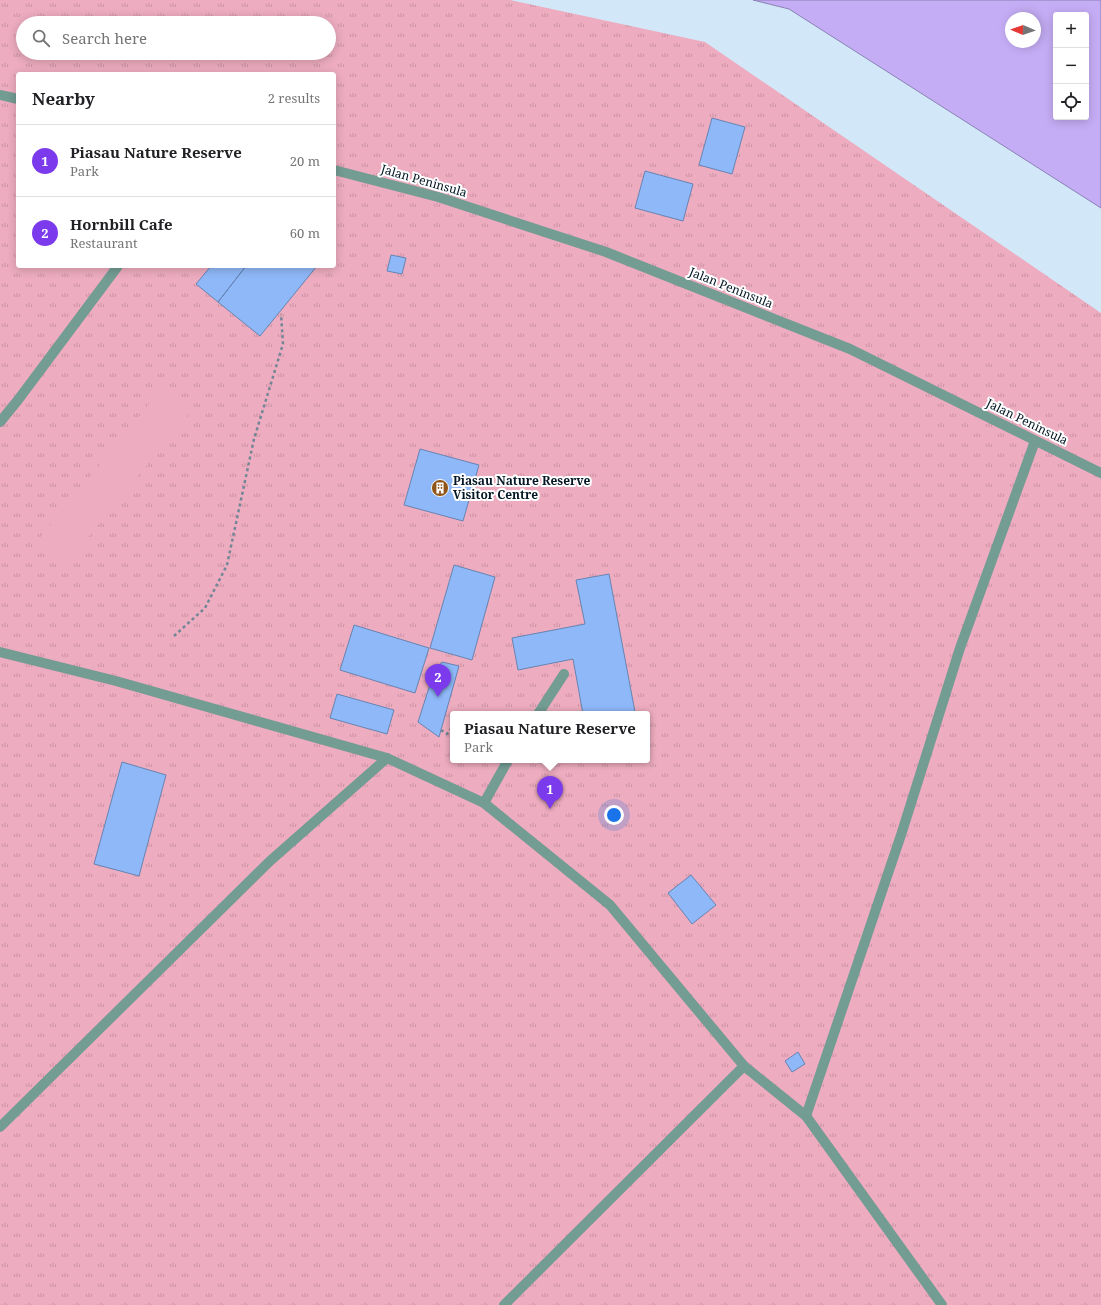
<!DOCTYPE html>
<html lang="en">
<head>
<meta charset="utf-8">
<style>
  :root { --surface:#fff; --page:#f2f2f2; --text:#202124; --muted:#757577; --line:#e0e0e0; --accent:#7c3aed }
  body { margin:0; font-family:"Noto Serif",serif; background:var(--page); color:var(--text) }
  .controls { position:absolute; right:12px; top:12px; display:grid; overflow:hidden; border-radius:4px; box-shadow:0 2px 10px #0003 }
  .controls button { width:36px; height:36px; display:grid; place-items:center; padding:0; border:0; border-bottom:1px solid var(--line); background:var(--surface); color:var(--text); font:20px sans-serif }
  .compass { position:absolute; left:1005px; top:12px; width:36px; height:36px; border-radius:50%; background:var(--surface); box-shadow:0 2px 10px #0003; rotate:272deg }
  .you { position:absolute; left:614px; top:815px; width:14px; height:14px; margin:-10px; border:3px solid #fff; border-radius:50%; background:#1a73e8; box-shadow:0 0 0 6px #1a73e833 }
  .badge { display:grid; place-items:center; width:26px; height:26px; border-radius:50%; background:var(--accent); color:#fff; font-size:13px; font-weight:700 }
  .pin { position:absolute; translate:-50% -33px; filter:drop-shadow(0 1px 2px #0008) }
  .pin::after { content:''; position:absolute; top:21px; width:14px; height:12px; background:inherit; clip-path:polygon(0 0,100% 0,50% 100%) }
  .popup { position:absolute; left:450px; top:711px; width:200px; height:52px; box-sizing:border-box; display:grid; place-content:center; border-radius:4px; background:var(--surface); filter:drop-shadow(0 1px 3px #0005); font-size:13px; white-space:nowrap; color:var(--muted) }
  .popup b { font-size:15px; color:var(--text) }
  .popup::after { content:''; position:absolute; left:50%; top:100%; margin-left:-8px; border:8px solid transparent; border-top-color:var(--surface) }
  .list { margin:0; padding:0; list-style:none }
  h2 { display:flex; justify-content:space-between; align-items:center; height:52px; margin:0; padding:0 16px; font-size:17px }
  h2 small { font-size:13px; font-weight:400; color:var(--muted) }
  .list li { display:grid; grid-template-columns:26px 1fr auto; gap:12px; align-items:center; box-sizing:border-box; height:72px; padding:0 16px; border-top:1px solid var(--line) }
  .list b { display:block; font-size:15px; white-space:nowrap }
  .list p { margin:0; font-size:13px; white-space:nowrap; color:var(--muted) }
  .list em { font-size:13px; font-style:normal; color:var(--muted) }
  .icon { flex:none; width:22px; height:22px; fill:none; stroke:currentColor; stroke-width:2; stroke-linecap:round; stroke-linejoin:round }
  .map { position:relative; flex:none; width:1101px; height:1305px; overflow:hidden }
  .search { position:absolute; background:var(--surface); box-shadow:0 2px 10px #0003; left:16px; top:16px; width:320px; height:44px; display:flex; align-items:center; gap:10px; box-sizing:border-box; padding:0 14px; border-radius:22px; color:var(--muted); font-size:15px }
  .panel { position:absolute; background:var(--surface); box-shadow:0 2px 10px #0003; left:16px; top:72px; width:320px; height:196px; border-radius:4px }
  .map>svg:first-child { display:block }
  .grass { fill:url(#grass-tufts); fill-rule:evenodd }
  .garden { fill:#edacbf }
  .water { fill:#c5adf5; stroke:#8a80b6; fill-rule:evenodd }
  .building { fill:#8fb8f8; stroke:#6684b3 }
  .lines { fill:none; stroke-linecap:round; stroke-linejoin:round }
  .path { stroke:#728796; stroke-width:2.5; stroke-dasharray:3 3; stroke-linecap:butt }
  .lane { stroke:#739c93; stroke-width:10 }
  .street { stroke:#739c93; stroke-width:10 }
  .labels { text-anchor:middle; stroke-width:4; stroke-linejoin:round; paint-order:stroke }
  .street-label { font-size:12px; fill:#021624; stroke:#fff }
  .poi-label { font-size:12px; font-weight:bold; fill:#021624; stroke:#fff; text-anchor:start }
</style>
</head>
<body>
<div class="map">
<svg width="1101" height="1305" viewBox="0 0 1101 1305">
  <defs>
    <pattern id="grass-tufts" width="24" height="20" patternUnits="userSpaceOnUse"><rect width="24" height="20" fill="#edacbf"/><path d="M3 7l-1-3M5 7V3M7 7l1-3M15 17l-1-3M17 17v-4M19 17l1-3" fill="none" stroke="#ca93a4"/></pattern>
  </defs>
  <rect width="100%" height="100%" fill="#d2e8f8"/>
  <path class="grass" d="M0 0H510L705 42 1101 313V1305H0ZM23 23H329V53H23ZM18 74H334V266H18ZM453 714H647V760H453Z"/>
  <path class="garden" d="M163 387 191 411 67 563 39 539Z"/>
  <path class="water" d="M753 0H1101V208L789 9ZM1056 15H1086V117H1056ZM1011 18H1035V42H1011Z"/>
  <path class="building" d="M712 118 745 127 732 174 699 165Z
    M645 171 693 184 683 221 635 208Z
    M391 255 406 258 402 274 387 271Z
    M211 266H246L218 302 196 284Z
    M246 266H317L260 336 218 302Z
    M420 449 479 465 463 521 404 505Z
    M454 565 495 577 472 660 430 648Z
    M609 574 635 712 626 714H583L573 659 518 670 512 638 585 624 576 580Z
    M354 625 429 648 415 693 340 670Z
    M442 662 459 666 439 737 418 722 434 672Z
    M337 694 394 710 387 734 330 718Z
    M122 762 166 775 139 876 94 864Z
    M691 875 716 905 692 924 668 893Z
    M798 1052 805 1064 792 1072 785 1061Z"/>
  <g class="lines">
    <path class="path" d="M174 636 205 608 227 565 254 439 283 344 281 314
      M441 730 447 734 453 726"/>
    <path class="lane" d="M538 714 564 674
      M484 803 508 760
      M0 1127 270 861 387 758"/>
    <path class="street" d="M0 95 18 99
      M334 170 438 197 606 252 850 349 1101 473
      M0 422 18 400 118 266
      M0 652 116 681 387 758 484 803 610 905 744 1066 806 1116 942 1305
      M806 1116 901 835 960 648 1035 441
      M504 1305 744 1066"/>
  </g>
  <defs>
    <g id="building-disc" transform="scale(0.9)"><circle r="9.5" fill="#915418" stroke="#fff"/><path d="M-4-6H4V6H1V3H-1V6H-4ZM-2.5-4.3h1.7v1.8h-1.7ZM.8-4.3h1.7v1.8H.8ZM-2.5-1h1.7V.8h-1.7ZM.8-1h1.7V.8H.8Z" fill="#fff"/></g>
  </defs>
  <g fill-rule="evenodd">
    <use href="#building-disc" x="440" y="488"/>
  </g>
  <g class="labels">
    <g class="street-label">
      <text transform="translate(424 181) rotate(16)" y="4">Jalan Peninsula</text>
      <text transform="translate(731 288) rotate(22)" y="4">Jalan Peninsula</text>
      <text transform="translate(1027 422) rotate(26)" y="4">Jalan Peninsula</text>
    </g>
    <g class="poi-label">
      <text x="453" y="485">Piasau Nature Reserve<tspan x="453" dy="14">Visitor Centre</tspan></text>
    </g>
  </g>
</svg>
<div class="controls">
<button>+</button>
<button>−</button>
<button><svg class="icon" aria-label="locate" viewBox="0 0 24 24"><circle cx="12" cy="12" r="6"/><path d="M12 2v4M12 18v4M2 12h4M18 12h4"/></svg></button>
</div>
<svg class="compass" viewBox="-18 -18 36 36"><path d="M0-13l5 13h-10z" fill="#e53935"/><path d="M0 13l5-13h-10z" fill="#757577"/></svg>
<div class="you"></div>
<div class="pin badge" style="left:550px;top:809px">1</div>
<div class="popup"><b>Piasau Nature Reserve</b>Park</div>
<div class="pin badge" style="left:438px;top:697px">2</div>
<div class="search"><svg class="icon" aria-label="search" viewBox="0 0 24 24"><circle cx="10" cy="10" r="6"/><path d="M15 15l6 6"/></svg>Search here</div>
<section class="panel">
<h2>Nearby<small>2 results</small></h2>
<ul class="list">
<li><span class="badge">1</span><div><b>Piasau Nature Reserve</b><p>Park</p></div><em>20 m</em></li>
<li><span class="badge">2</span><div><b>Hornbill Cafe</b><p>Restaurant</p></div><em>60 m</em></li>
</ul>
</section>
</div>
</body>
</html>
